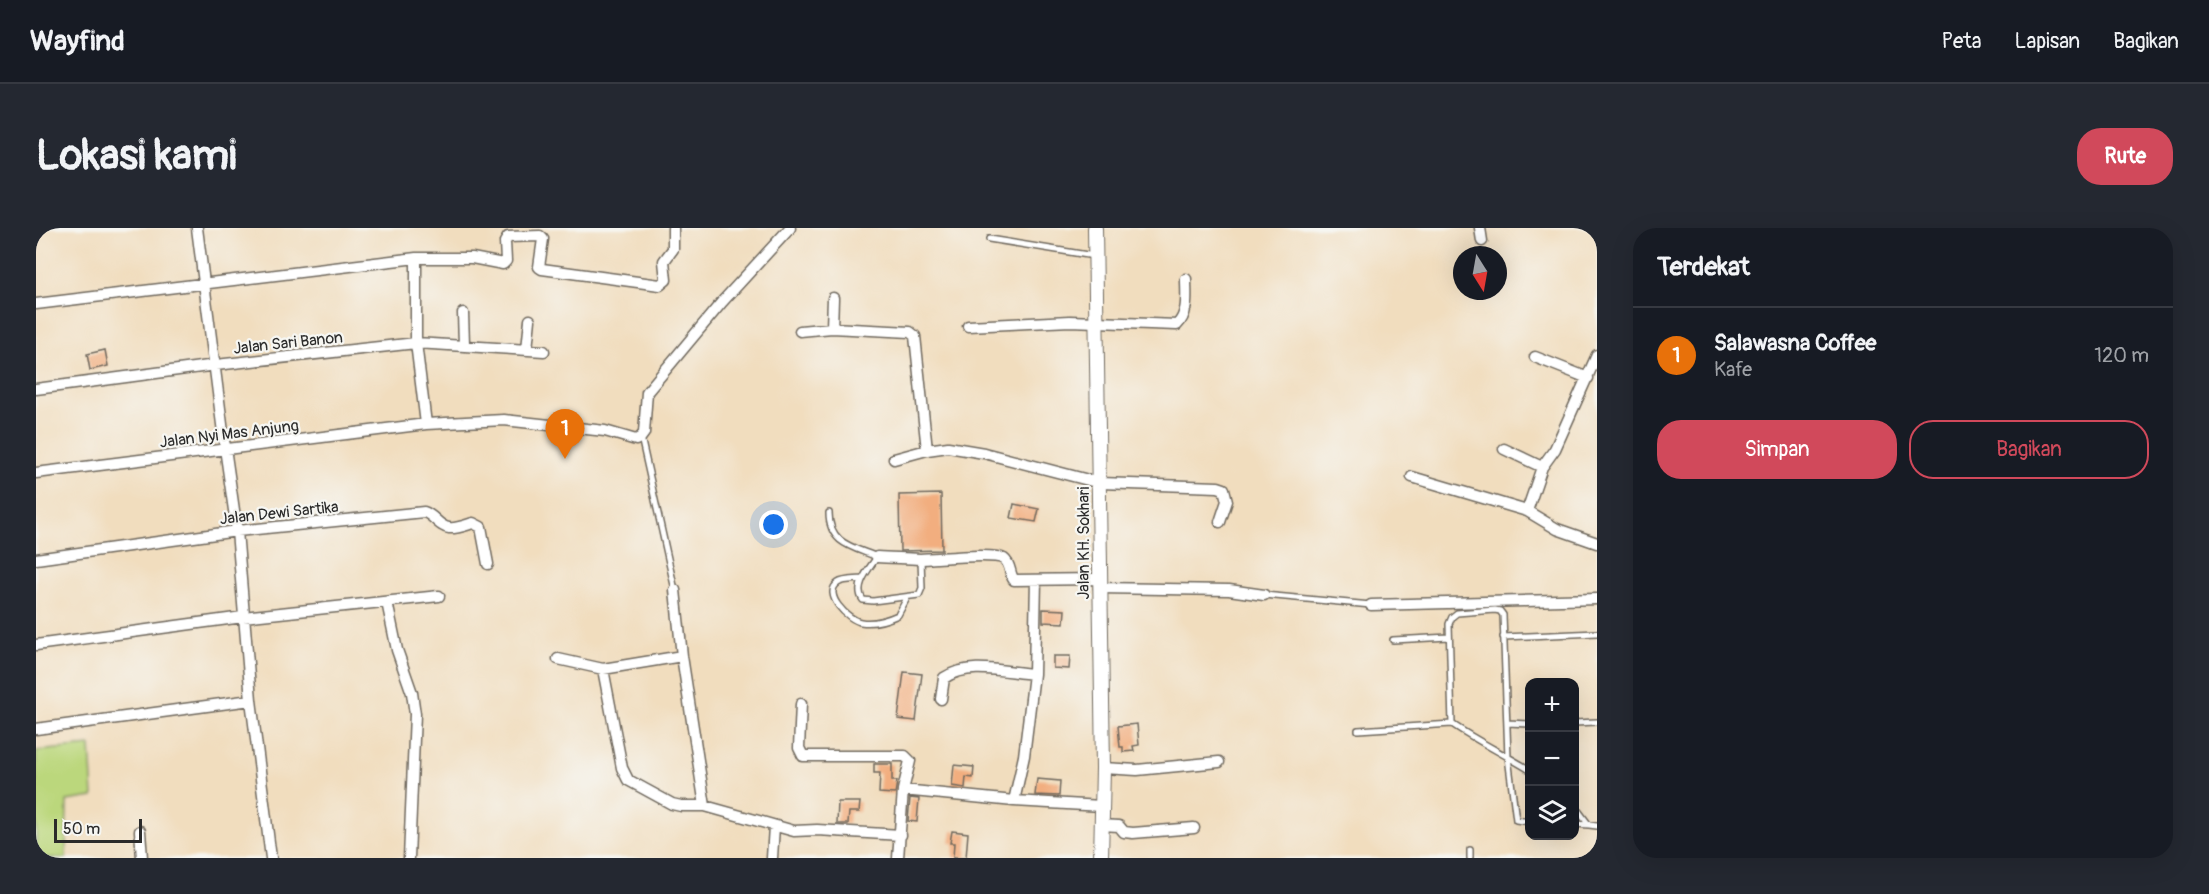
<!DOCTYPE html>
<html lang="id">
<head>
<meta charset="utf-8">
<style>
  :root { --surface:#171b24; --page:#242831; --text:#f1f3f6; --muted:#9ea1a6; --line:#363941; --accent:#d1495b }
  body { margin:0; font-family:Pangolin,sans-serif; background:var(--page); color:var(--text) }
  .controls { position:absolute; right:18px; bottom:18px; display:grid; overflow:hidden; border-radius:12px; box-shadow:0 6px 24px #0002 }
  .controls button { width:54px; height:54px; display:grid; place-items:center; padding:0; border:0; border-bottom:2px solid var(--line); background:var(--surface); color:var(--text); font:30px sans-serif }
  .compass { position:absolute; left:1417px; top:18px; width:54px; height:54px; border-radius:50%; background:var(--surface); box-shadow:0 6px 24px #0002; rotate:169deg }
  .scale { position:absolute; left:18px; bottom:15px; width:88px; box-sizing:border-box; padding-left:6px; border:3px solid #2b2b2b; border-top:0; font-size:16px; line-height:21px; white-space:nowrap; color:#2b2b2b; -webkit-text-stroke:4px #f6f6f2; paint-order:stroke }
  .you { position:absolute; left:738px; top:297px; width:21px; height:21px; margin:-15px; border:4px solid #fff; border-radius:50%; background:#1a73e8; box-shadow:0 0 0 9px #1a73e833 }
  .badge { display:grid; place-items:center; width:39px; height:39px; border-radius:50%; background:var(--accent); color:#fff; font-size:20px; font-weight:700 }
  .pin { position:absolute; translate:-50% -50px; filter:drop-shadow(0 2px 3px #0008) }
  .pin::after { content:''; position:absolute; top:32px; width:21px; height:18px; background:inherit; clip-path:polygon(0 0,100% 0,50% 100%) }
  .list { margin:0; padding:0; list-style:none }
  h2 { display:flex; justify-content:space-between; align-items:center; height:78px; margin:0; padding:0 24px; font-size:26px }
  h2 small { font-size:20px; font-weight:400; color:var(--muted) }
  .list li { display:grid; grid-template-columns:39px 1fr auto; gap:18px; align-items:center; box-sizing:border-box; height:96px; padding:0 24px; border-top:2px solid var(--line) }
  .list b { display:block; font-size:22px; white-space:nowrap }
  .list p { margin:0; font-size:20px; white-space:nowrap; color:var(--muted) }
  .list em { font-size:20px; font-style:normal; color:var(--muted) }
  .actions { display:flex; gap:12px; padding:18px 24px }
  .actions a { flex:1; padding:14px 0; border:2px solid var(--accent); border-radius:24px; text-align:center; font-size:21px; color:var(--accent) }
  .actions .main { background:var(--accent); color:#fff }
  .icon { flex:none; width:33px; height:33px; fill:none; stroke:currentColor; stroke-width:2; stroke-linecap:round; stroke-linejoin:round }
  .map { position:relative; flex:none; width:1561px; height:630px; overflow:hidden; border-radius:24px }
  header { display:flex; align-items:center; gap:36px; box-sizing:border-box; height:84px; padding:0 30px; background:var(--surface); border-bottom:2px solid var(--line) }
  header strong { font-size:28px }
  nav { display:flex; gap:33px; margin-inline-start:auto; font-size:21px }
  .intro { display:flex; align-items:center; justify-content:space-between; box-sizing:border-box; height:144px; padding:0 36px }
  h1 { margin:0; font-size:42px }
  .button { padding:15px 27px; border-radius:24px; background:var(--accent); color:#fff; font-size:21px; font-weight:700 }
  main { display:flex; gap:36px; padding:0 36px }
  aside { flex:1; background:var(--surface); border-radius:24px; box-shadow:0 6px 24px #0002 }
  .map>svg:first-child { display:block }
  .green { fill:#bbd77c; stroke:#738154; stroke-width:1.5 }
  .building { fill:#f2ae7f }
  .lines { fill:none; stroke-linecap:round; stroke-linejoin:round }
  .service-casing { stroke:#70695e; stroke-width:8 }
  .minor-casing { stroke:#70695e; stroke-width:13 }
  .tertiary-casing { stroke:#70695e; stroke-width:16 }
  .service { stroke:#fff; stroke-width:5 }
  .minor { stroke:#fff; stroke-width:10 }
  .tertiary { stroke:#fff; stroke-width:14 }
  .labels { text-anchor:middle; stroke-width:4.5; stroke-linejoin:round; paint-order:stroke }
  .street-label { font-size:16px; fill:#2b2b2b; stroke:#f6f6f2 }
</style>
</head>
<body>
<header>
<strong>Wayfind</strong>
<nav><a>Peta</a><a>Lapisan</a><a>Bagikan</a></nav>
</header>
<div class="intro"><h1>Lokasi kami</h1><a class="button">Rute</a></div>
<main>
<div class="map">
<svg width="1561" height="630" viewBox="0 0 1561 630">
  <rect width="100%" height="100%" fill="#f6f6f2"/>
  <filter id="ink" filterUnits="userSpaceOnUse"><feTurbulence type="fractalNoise" baseFrequency=".0167" numOctaves="2"/><feDisplacementMap in="SourceGraphic" scale="12" xChannelSelector="R" yChannelSelector="G"/><feConvolveMatrix kernelMatrix="1 2 1 2 8 2 1 2 1" color-interpolation-filters="sRGB"/></filter>
  <filter id="wash" filterUnits="userSpaceOnUse"><feTurbulence type="fractalNoise" baseFrequency=".008" numOctaves="4" result="noise"/><feDisplacementMap in="SourceGraphic" scale="24" xChannelSelector="R" yChannelSelector="G"/><feGaussianBlur stdDeviation="1.35" result="paint"/><feColorMatrix in="noise" values="0 0 0 0 0 0 0 0 0 0 0 0 0 0 0 0 0 1.4 0 .05"/><feComposite in="paint" operator="in"/></filter>
  <g filter="url(#wash)">
    <rect width="100%" height="100%" fill="#f1ddbe"/>
    <path class="green" d="M54 518 57 569 31 573 30 630H0V523Z"/>
    <g id="blocks">
      <path class="building" d="M69 122 72 138 54 142 51 126Z
        M905 266 906 322 864 323 863 267Z
        M978 276 1003 281 1000 294 975 290Z
        M1007 381 1029 382 1028 395 1007 394Z
        M1017 428H1034L1033 441 1017 440Z
        M868 444 886 446 880 493 862 491Z
        M1101 496 1103 517 1097 518 1098 523 1087 524V519H1084L1082 498Z
        M838 536H856V553H861L859 566 843 565 844 545H838Z
        M918 537 938 539 937 550 930 549 929 560 916 558Z
        M1001 551 1024 553 1023 568 999 567Z
        M874 570 883 571 881 594 872 593Z
        M802 574H824L823 584H813L812 596H801Z
        M916 603 932 605 930 630H917L918 615H914Z"/>
    </g>
  </g>
  <g filter="url(#ink)">
    <use href="#blocks" fill-opacity="0" stroke="#70695e" stroke-width="1.5"/>
    <g class="lines">
      <g class="service-casing">
        <path id="service" d="M953 11 1058 28
          M605 209 639 362
          M793 285C793 316 817 319 841 329 833 341 817 358 827 372L837 373 883 367 886 360 885 331
          M826 351C820 352 808 351 802 355 786 366 812 392 825 394 837 396 851 392 862 387L871 370
          M1228 367 1335 377
          M1467 409 1561 405
          M1357 412 1413 409
          M1471 495 1494 496
          M1538 495 1561 494
          M1322 502 1416 496
          M1494 542C1468 526 1441 513 1416 496L1413 396 1416 389 1421 385 1459 382 1464 383 1467 387 1472 529 1480 592 1494 594
          M1538 577 1553 597 1561 598
          M1538 596 1553 597
          M1434 622V630"/>
      </g>
      <g class="minor-casing">
        <path id="minor" d="M161 0 189 220 201 303 215 472 235 630
          M1444 0 1446 13
          M380 30V115L390 196
          M0 76 380 30H436L467 36 470 33 469 14 472 9 504 8 507 11 503 39 506 41 624 57 630 52 628 33 637 21V0
          M427 85 428 116
          M932 98 1034 93 1141 97C1153 85 1150 67 1150 51
          M796 100 797 70
          M764 103 796 100 874 104 879 108 891 222
          M491 121 494 92
          M1499 129 1552 150
          M0 161 180 137 380 115 508 123
          M1468 221 1506 239
          M858 231 891 222 912 219 948 225 1064 255 1182 259 1188 261 1191 273 1184 294
          M0 245 390 196 468 192 569 203 600 212 605 209 608 205 611 164 686 74 754 0
          M1376 249 1491 283 1521 301 1561 315
          M1491 283 1506 239 1519 221 1561 127
          M841 329C855 330 869 330 884 331 900 331 957 324 968 331 975 336 973 346 978 352L1063 351
          M0 331 201 303 388 284C398 287 403 299 413 300 420 301 430 297 437 295L445 299 452 336
          M1063 360 1193 362 1228 367
          M639 362 646 428 669 578
          M351 374 361 422 376 465 379 486 373 630
          M1335 377 1561 371
          M0 417 207 389 403 368
          M522 431 567 441 646 428
          M567 441 586 540 592 552 636 576 645 578H669L758 603 781 602 865 607
          M905 471 908 450C933 433 969 444 998 446
          M765 476 763 520 767 528H869L874 533 867 562 862 630
          M0 501 215 472
          M1067 540 1101 542 1183 534
          M867 562 978 573 1066 578
          M978 573 988 528 998 446 1000 352
          M1065 597 1083 598 1088 604 1097 605 1158 600
          M104 603 106 630
          M736 630 738 598"/>
      </g>
      <g class="tertiary-casing">
        <path id="tertiary" d="M1059 0 1067 540 1065 630"/>
      </g>
      <use href="#service" class="service"/>
      <use href="#minor" class="minor"/>
      <use href="#tertiary" class="tertiary"/>
    </g>
  </g>
  <g class="labels">
    <g class="street-label">
      <text transform="translate(252 114) rotate(-6)" y="6">Jalan Sari Banon</text>
      <text transform="translate(193 205) rotate(-7)" y="6">Jalan Nyi Mas Anjung</text>
      <text transform="translate(243 284) rotate(-6)" y="6">Jalan Dewi Sartika</text>
      <text transform="translate(1047 315) rotate(-90)" y="6">Jalan KH. Sokhari</text>
    </g>
  </g>
</svg>
<div class="controls">
<button>+</button>
<button>−</button>
<button><svg class="icon" aria-label="layers" viewBox="0 0 24 24"><path d="M12 4l9 5-9 5-9-5zM3 14l9 5 9-5"/></svg></button>
</div>
<svg class="compass" viewBox="-18 -18 36 36"><path d="M0-13l5 13h-10z" fill="#e53935"/><path d="M0 13l5-13h-10z" fill="#9ea1a6"/></svg>
<div class="scale">50 m</div>
<div class="you"></div>
<div class="pin badge" style="left:529px;top:231px;background:#e8710a">1</div>
</div>
<aside>
<h2>Terdekat<small></small></h2>
<ul class="list">
<li><span class="badge" style="background:#e8710a">1</span><div><b>Salawasna Coffee</b><p>Kafe</p></div><em>120 m</em></li>
</ul>
<div class="actions"><a class="main">Simpan</a><a>Bagikan</a></div>
</aside>
</main>
</body>
</html>
